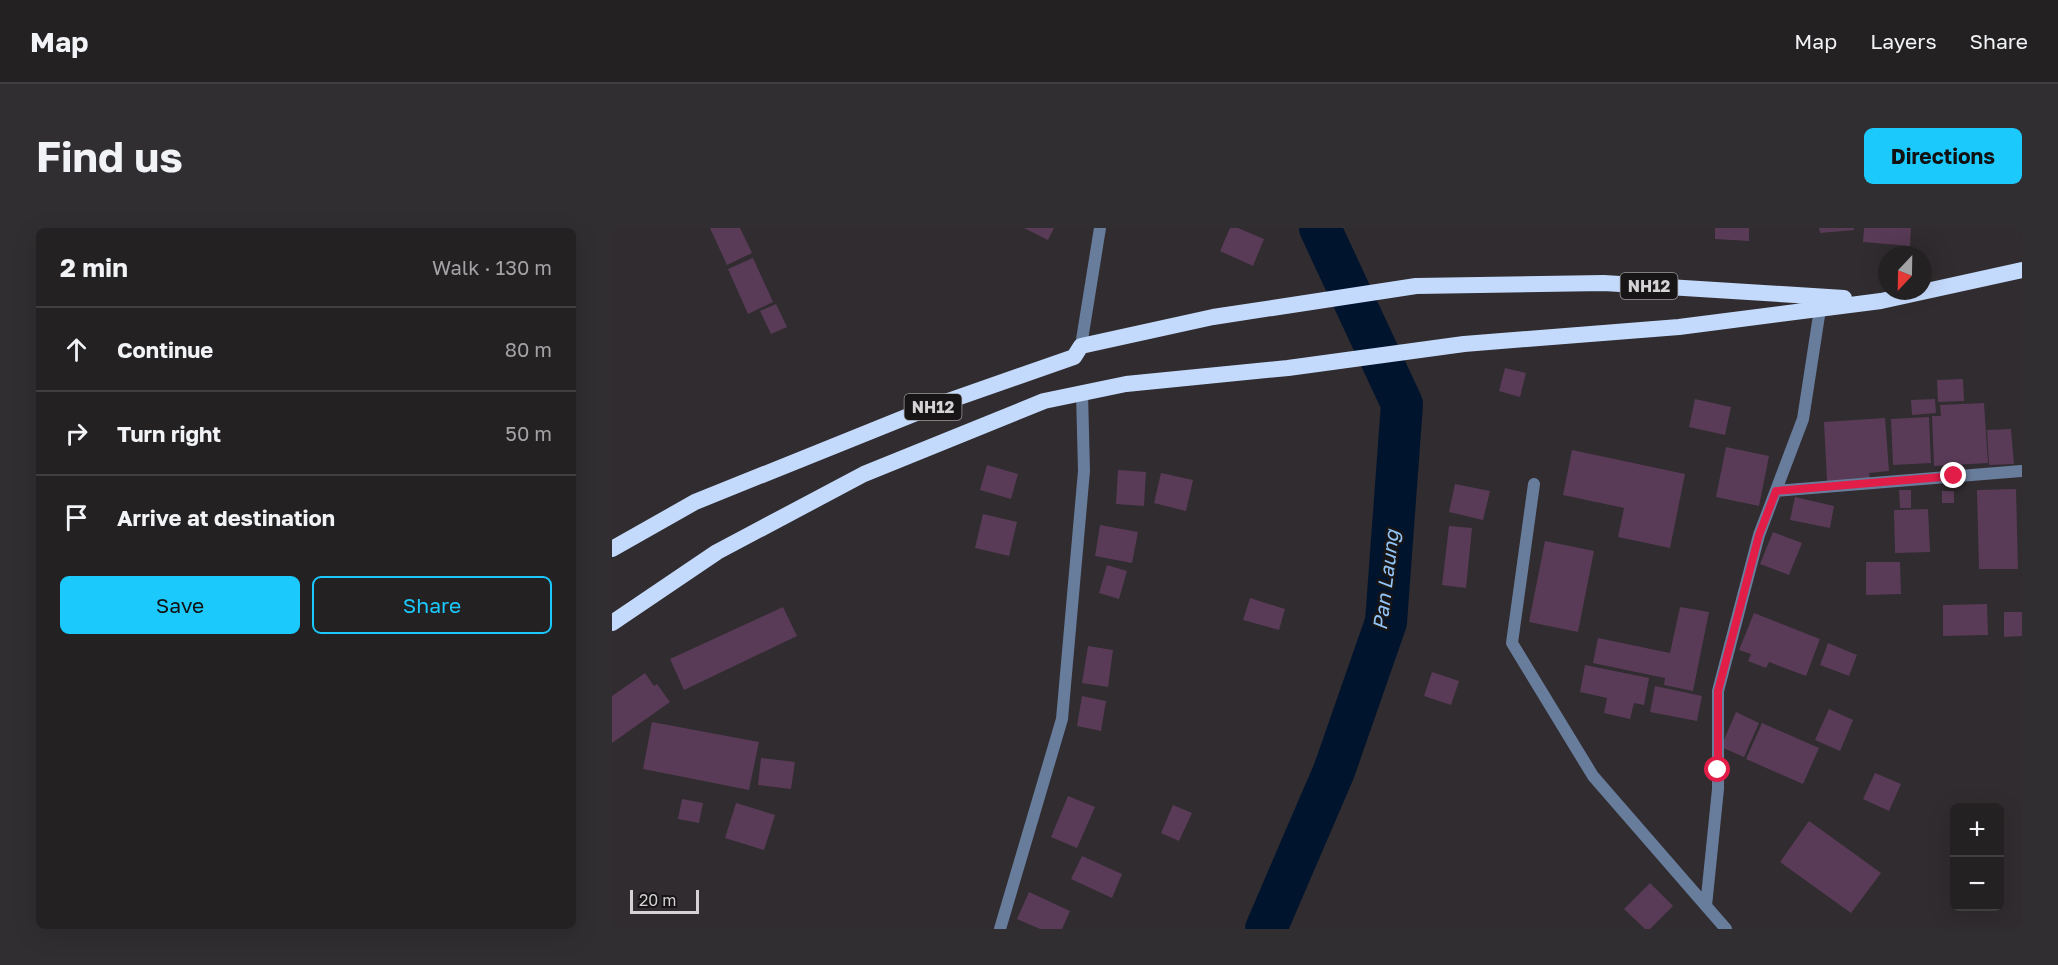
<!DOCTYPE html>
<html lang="en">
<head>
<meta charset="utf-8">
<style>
  :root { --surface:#242123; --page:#302e30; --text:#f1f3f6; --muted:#a3a3a6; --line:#413e41; --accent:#1cc9fc }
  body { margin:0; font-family:"Golos Text",sans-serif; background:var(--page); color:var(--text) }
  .controls { position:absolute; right:18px; bottom:18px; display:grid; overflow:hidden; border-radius:9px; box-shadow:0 6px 24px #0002 }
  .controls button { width:54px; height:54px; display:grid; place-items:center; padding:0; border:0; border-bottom:2px solid var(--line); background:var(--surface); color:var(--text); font:30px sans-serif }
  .compass { position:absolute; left:1266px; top:18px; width:54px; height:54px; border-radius:50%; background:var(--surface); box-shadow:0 6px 24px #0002; rotate:202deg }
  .scale { position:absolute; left:18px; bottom:15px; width:69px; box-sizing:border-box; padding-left:6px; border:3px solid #d4d2d4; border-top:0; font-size:16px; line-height:21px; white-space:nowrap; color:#d4d2d4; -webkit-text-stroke:4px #171516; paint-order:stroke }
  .stop { position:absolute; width:18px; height:18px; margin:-14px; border:4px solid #e11d48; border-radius:50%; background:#fff }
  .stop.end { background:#e11d48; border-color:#fff; box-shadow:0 2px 6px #0008 }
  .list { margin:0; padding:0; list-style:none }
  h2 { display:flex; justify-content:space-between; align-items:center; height:78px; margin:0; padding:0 24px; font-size:26px }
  h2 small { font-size:20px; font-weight:400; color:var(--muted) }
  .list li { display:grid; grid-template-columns:39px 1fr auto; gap:18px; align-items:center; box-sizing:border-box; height:84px; padding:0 24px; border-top:2px solid var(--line) }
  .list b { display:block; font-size:22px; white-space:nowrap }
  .list em { font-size:20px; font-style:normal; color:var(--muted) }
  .actions { display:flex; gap:12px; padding:18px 24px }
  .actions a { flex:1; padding:14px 0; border:2px solid var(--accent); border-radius:9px; text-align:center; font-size:21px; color:var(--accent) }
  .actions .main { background:var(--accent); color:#111 }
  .icon { flex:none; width:33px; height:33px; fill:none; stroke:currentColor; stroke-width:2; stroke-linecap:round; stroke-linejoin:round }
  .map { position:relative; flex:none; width:1410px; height:701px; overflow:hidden; border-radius:9px }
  header { display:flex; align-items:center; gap:36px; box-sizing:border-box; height:84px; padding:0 30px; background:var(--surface); border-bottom:2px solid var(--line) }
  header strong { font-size:28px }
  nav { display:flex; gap:33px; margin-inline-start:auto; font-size:21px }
  .intro { display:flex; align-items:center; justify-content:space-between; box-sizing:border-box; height:144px; padding:0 36px }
  h1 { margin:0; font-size:42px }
  .button { padding:15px 27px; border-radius:9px; background:var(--accent); color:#111; font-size:21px; font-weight:700 }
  main { display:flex; gap:36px; padding:0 36px }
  aside { flex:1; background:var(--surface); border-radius:9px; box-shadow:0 6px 24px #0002 }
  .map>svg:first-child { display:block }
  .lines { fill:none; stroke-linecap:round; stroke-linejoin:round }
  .river { stroke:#00142d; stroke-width:42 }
  .building { fill:#593b57 }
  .minor { stroke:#687c9c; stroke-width:12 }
  .trunk { stroke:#c4dafc; stroke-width:16 }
  .route { stroke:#e11d48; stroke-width:8 }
  .labels { text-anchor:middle; stroke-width:5; stroke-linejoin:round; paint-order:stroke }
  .shield { fill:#171516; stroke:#9b999b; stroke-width:1.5 }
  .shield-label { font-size:16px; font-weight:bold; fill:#d4d2d4 }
  .water-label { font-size:20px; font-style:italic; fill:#93c5f8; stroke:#171516 }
</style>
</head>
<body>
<header>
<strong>Map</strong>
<nav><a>Map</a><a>Layers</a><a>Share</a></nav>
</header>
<div class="intro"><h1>Find us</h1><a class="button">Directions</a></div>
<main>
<aside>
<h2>2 min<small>Walk · 130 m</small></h2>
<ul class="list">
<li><svg class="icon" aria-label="ahead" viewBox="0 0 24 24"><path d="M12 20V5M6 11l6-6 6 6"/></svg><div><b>Continue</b></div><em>80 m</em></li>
<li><svg class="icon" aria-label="right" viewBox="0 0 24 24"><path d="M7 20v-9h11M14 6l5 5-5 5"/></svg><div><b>Turn right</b></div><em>50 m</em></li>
<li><svg class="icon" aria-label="arrive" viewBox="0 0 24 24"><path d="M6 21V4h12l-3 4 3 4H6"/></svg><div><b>Arrive at destination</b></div></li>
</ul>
<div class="actions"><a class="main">Save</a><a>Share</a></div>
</aside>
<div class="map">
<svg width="1410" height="701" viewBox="0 0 1410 701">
  <rect width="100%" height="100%" fill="#302c2f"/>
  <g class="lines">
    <path class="river" d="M654 701 722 543 774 394 790 176 708 0"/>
  </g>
  <path class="building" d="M98 0H128L140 25 115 37Z
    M412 0H442L436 12Z
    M618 0H626L652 11 641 38 608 23Z
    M1103 0H1137V13L1103 11Z
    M1207 0H1242V2L1208 5Z
    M1252 0H1299L1298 18 1251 14Z
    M141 30 161 74 136 86 116 41Z
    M164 76 175 99 159 106 148 83Z
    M893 140 914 145 908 169 887 163Z
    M1351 151 1352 173 1326 174 1325 152Z
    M1083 171 1119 179 1113 207 1077 199Z
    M1323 171 1324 185 1300 187 1299 172Z
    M1372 175 1376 235 1322 238 1320 188H1329L1328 177Z
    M1317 189 1319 235 1281 237 1279 191Z
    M1273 190 1277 243 1257 245 1258 251 1215 253 1212 194Z
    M1399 201 1402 236 1377 237 1375 202Z
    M1114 219 1157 228 1147 278 1104 269Z
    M960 222 1073 246 1058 320 1006 309 1012 280 951 267Z
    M375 237 406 246 399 271 368 262Z
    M506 242 534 244 532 278 504 276Z
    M549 245 581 252 574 283 542 275Z
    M843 256 878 263 871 292 837 284Z
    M1404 261 1406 341H1367L1365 262Z
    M1287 262H1299V280H1288Z
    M1330 263H1342V275H1330Z
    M1183 269 1222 278 1218 300 1178 292Z
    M1316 281 1318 324 1283 325 1282 282Z
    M371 286 405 294 397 328 363 320Z
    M488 297 526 304 520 335 483 328Z
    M837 298 860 300 854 360 830 357Z
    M1161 304 1190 315 1177 347 1148 336Z
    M933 313 982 323 966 404 917 394Z
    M1254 334H1288L1289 366 1254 367Z
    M495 337 515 343 507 371 487 365Z
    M638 370 673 381 667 402 631 392Z
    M1375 376 1376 407 1331 408V377Z
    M171 379 185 408 72 462 58 431Z
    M1068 379 1097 384 1081 463 1052 457 1053 450 981 435 986 410 1058 425Z
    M1392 384H1410V408L1392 409Z
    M1142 385 1208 411 1194 448 1157 434 1154 440 1136 433 1139 426 1127 422Z
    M1216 415 1245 427 1237 448 1208 437Z
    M476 418 501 422 496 459 470 455Z
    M973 437 1037 450 1032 477 1022 475 1018 491 992 485 995 470 968 464Z
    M820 444 847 453 839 477 812 468Z
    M33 445 42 458 45 456 58 474 0 515V468Z
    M1043 458 1090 468 1085 493 1038 484Z
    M470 468 494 473 489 503 465 498Z
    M1217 481 1241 492 1228 523 1203 512Z
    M1124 484 1147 495 1132 529 1109 519Z
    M40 494 147 514 137 562 31 541Z
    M1150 495 1207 520 1191 556 1134 531Z
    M149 530 183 534 179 561 146 557Z
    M1263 545 1289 556 1277 583 1251 571Z
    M456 568 483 579 465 620 439 609Z
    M70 571 91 575 87 595 66 591Z
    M124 575 163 587 152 622 113 610Z
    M561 577 580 585 567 613 549 605Z
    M1197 593 1269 645 1239 685 1168 634Z
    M470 628 510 646 500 670 459 651Z
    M1038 655 1061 678 1038 701H1033L1012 681Z
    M417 664 458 683 450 701H428L405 691Z"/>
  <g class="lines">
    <path class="minor" d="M469 118 488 0
      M922 256 900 415 981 548 1114 701
      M1164 263 1409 243
      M1094 678 1106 561V463L1147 307 1191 191 1208 81
      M388 701 450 491 472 243 470 165"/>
    <path class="trunk" d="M0 321 83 274 319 179 462 129 469 118 601 89 804 58 992 55 1232 70
      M0 395 105 324 252 246 432 173 514 156 676 140 852 116 1067 99 1269 73 1410 42"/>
  </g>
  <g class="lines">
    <path class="route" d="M1106 542V463L1147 307 1164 263 1342 248"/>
  </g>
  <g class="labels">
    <g class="shield">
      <rect x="1008.5" y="45" width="57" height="26" rx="4.5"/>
      <rect x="292.5" y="166" width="57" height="26" rx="4.5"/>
    </g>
    <g class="shield-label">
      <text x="1037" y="64">NH12</text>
      <text x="321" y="185">NH12</text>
    </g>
    <g class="water-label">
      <text transform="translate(774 352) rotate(-83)" y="7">Pan Laung</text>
    </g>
  </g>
</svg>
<div class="controls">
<button>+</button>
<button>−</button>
</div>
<svg class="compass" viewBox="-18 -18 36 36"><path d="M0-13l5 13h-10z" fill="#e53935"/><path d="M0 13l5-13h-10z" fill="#a3a3a6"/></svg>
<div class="scale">20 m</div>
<div class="stop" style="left:1106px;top:542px"></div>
<div class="stop end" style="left:1342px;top:248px"></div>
</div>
</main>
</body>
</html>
